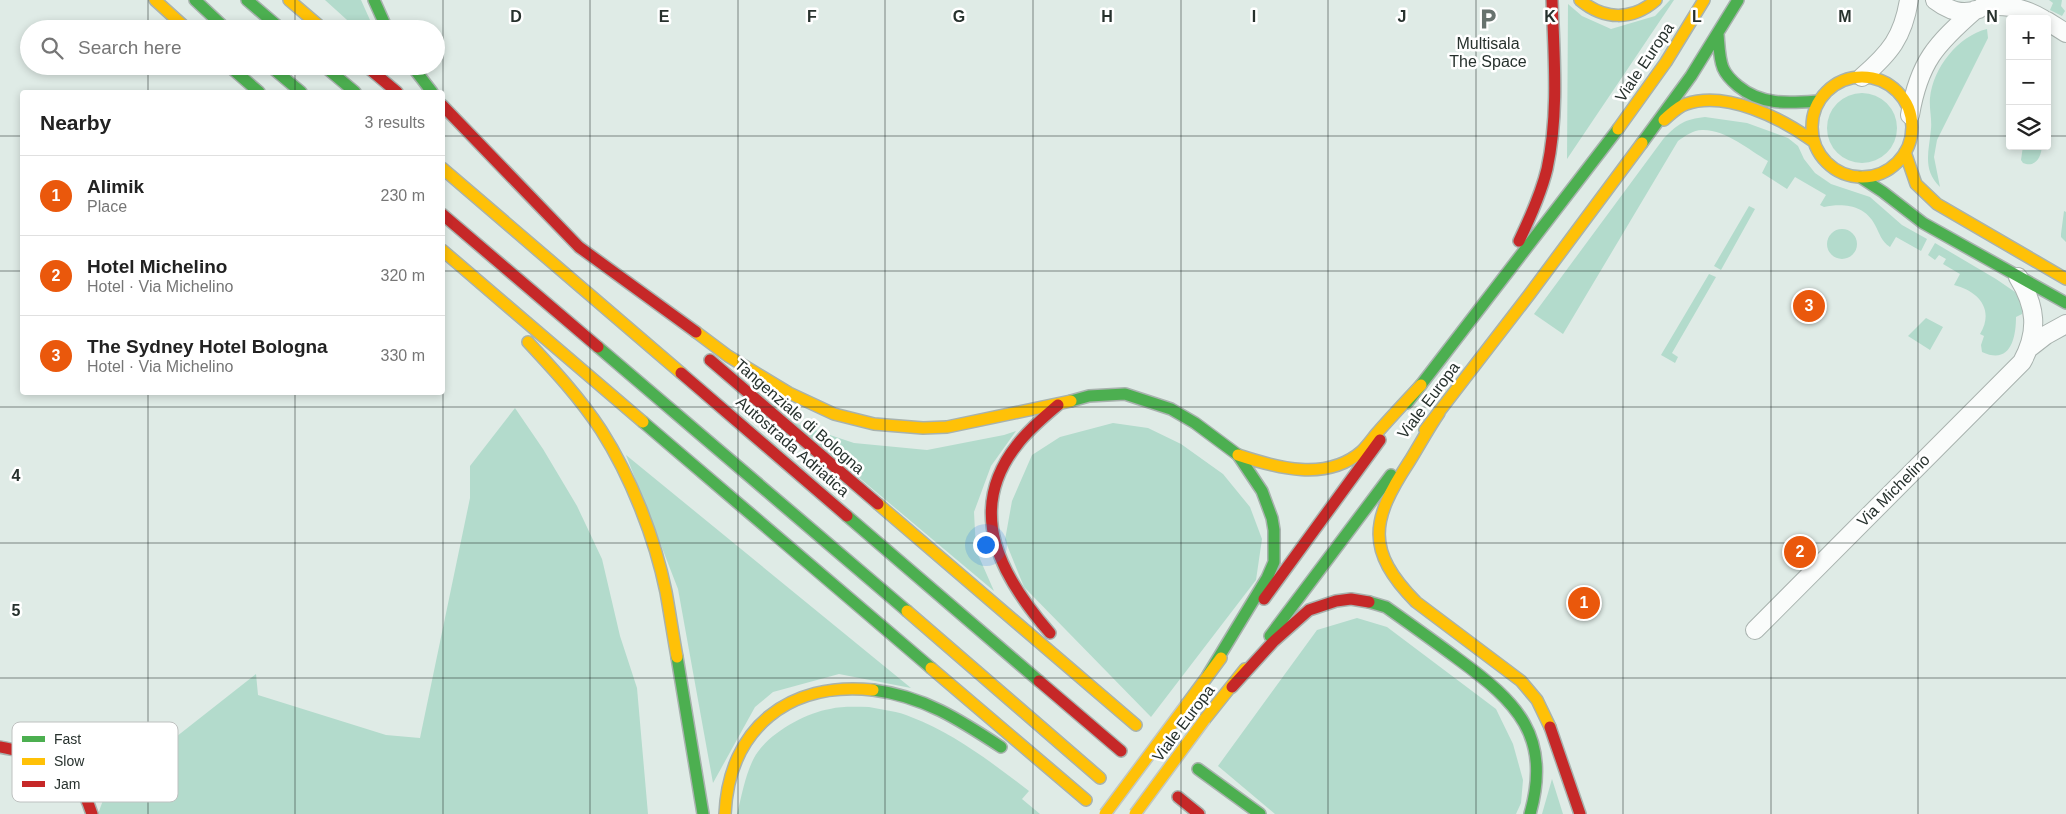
<!DOCTYPE html>
<html lang="en">
<head>
<meta charset="utf-8">
<style>
  :root { --surface:#fff; --page:#f2f2f2; --text:#222; --muted:#767676; --line:#e0e0e0; --accent:#ea580c }
  body { margin:0; font-family:Arial,sans-serif; background:var(--page); color:var(--text) }
  .controls { position:absolute; right:15px; top:15px; display:grid; overflow:hidden; border-radius:5px; box-shadow:0 2px 8px #0003 }
  .controls button { width:45px; height:45px; display:grid; place-items:center; padding:0; border:0; border-bottom:1px solid var(--line); background:var(--surface); color:var(--text); font:25px sans-serif }
  .you { position:absolute; left:985px; top:544px; width:18px; height:18px; margin:-12px; border:4px solid #fff; border-radius:50%; background:#1a73e8; box-shadow:0 0 0 8px #1a73e833 }
  .badge { display:grid; place-items:center; width:32px; height:32px; border-radius:50%; background:var(--accent); color:#fff; font-size:16px; font-weight:700 }
  .pin { position:absolute; translate:-50% -50%; border:2px solid #fff; box-shadow:0 1px 5px #0006 }
  .list { margin:0; padding:0; list-style:none }
  h2 { display:flex; justify-content:space-between; align-items:center; height:65px; margin:0; padding:0 20px; font-size:21px }
  h2 small { font-size:16px; font-weight:400; color:var(--muted) }
  .list li { display:grid; grid-template-columns:32px 1fr auto; gap:15px; align-items:center; box-sizing:border-box; height:80px; padding:0 20px; border-top:1px solid var(--line) }
  .list b { display:block; font-size:19px; white-space:nowrap }
  .list p { margin:0; font-size:16px; white-space:nowrap; color:var(--muted) }
  .list em { font-size:16px; font-style:normal; color:var(--muted) }
  .icon { flex:none; width:28px; height:28px; fill:none; stroke:currentColor; stroke-width:2; stroke-linecap:round; stroke-linejoin:round }
  .map { position:relative; flex:none; width:2066px; height:814px; overflow:hidden }
  .search { position:absolute; background:var(--surface); box-shadow:0 2px 8px #0003; left:20px; top:20px; width:425px; height:55px; display:flex; align-items:center; gap:12px; box-sizing:border-box; padding:0 18px; border-radius:28px; color:var(--muted); font-size:19px }
  .panel { position:absolute; background:var(--surface); box-shadow:0 2px 8px #0003; left:20px; top:90px; width:425px; height:305px; border-radius:5px }
  .map>svg:first-child { display:block }
  .green { fill:#b3dbcc }
  .lines { fill:none; stroke-linecap:round; stroke-linejoin:round }
  .street-casing { stroke:#a8b2ae; stroke-width:20 }
  .fast-casing { stroke:#a8b2ae; stroke-width:14 }
  .slow-casing { stroke:#a8b2ae; stroke-width:14 }
  .jam-casing { stroke:#a8b2ae; stroke-width:14 }
  .street { stroke:#fafcfb; stroke-width:18 }
  .fast { stroke:#4caf50; stroke-width:11 }
  .slow { stroke:#ffc107; stroke-width:11 }
  .jam { stroke:#c62828; stroke-width:11 }
  .slow-bridge-casing { stroke:#c1c7c4; stroke-width:14; stroke-linecap:butt }
  .slow-bridge { stroke:#ffc107; stroke-width:11 }
  .grid { fill:none; stroke:#27312d; stroke-width:1; stroke-opacity:0.55 }
  .labels { text-anchor:middle; stroke-width:5; stroke-linejoin:round; paint-order:stroke }
  .poi-label { font-size:16px; fill:#27312d; stroke:#fff }
  .street-label { font-size:16px; fill:#27312d; stroke:#fff }
  .key { fill:#fff; stroke:#bec1c0; stroke-width:1 }
  .key-label { font-size:14px; fill:#27312d }
  .grid-label { font-size:16px; text-anchor:middle; font-weight:bold; fill:#27312d; stroke:#fff; stroke-width:5; stroke-linejoin:round; paint-order:stroke }
</style>
</head>
<body>
<div class="map">
<svg width="2066" height="814" viewBox="0 0 2066 814">
  <rect width="100%" height="100%" fill="#dfebe6"/>
  <path class="green" d="M325 0H361L374 29H357Z
    M1670 0H1674L1567 159 1568 4 1582 16 1611 29 1655 16Z
    M2049 0H2062L2061 6 2065 11 2062 16 2050 10 2053 3Z
    M1987 29 1988 38 1937 140 1934 157 1940 187C1922 170 1929 151 1931 129 1932 118 1929 108 1930 98 1933 68 1958 36 1987 29Z
    M1827 128a35 35 0 1 1 70 0a35 35 0 1 1-70 0Z
    M1705 117 1747 123 1788 138 1798 146 1804 159 1815 173 1831 184 1870 197 1902 225 1927 239 1921 251 1896 237 1890 247C1881 241 1880 234 1875 225 1865 205 1843 203 1824 207L1820 205 1826 195 1795 177 1787 189 1762 173 1768 161C1749 150 1725 129 1702 130 1693 130 1685 136 1678 141L1563 334 1534 314 1664 138C1678 124 1685 119 1705 117Z
    M2023 146H2042C2041 157 2036 168 2023 163L2021 160Z
    M1749 206 1755 209 1721 270 1714 266Z
    M2064 211 2066 212V242L2061 237V234Z
    M1827 244a15 15 0 1 1 30 0a15 15 0 1 1-30 0Z
    M1935 243 1996 279 2015 292 2022 305V314L2016 317C2016 339 2010 365 1982 352L1981 345 1984 336 1980 334C1995 309 1978 291 1954 285L1960 274 1943 264 1946 259 1939 255 1935 260 1928 255Z
    M1709 274 1716 277 1672 353 1678 357 1675 363 1661 355Z
    M1926 318 1943 327 1930 350 1908 336Z
    M515 408 543 449 577 506 602 559 620 636 637 688 648 814H98L106 792 256 674 258 695 386 735 420 738 470 498V466Z
    M794 423 854 443 927 450 1004 435 1016 431 991 466 974 512 976 550 994 591Z
    M1113 423 1148 428 1181 444 1223 474 1250 507 1262 539 1256 580 1151 717 1024 587 1005 540 1012 501 1032 455 1060 437Z
    M626 455 911 688 839 674 773 692 755 707 713 783 678 589Z
    M1357 618 1387 627 1496 709 1513 744 1523 780 1521 803 1516 814H1275L1218 766 1317 630Z
    M869 707C883 710 898 711 911 717 955 734 991 762 1029 791L1022 799 1040 814H737C742 795 745 775 754 758 766 735 804 713 830 709 842 706 856 707 869 707Z
    M1552 779 1563 814H1542Z"/>
  <g class="lines">
    <g class="street-casing">
      <path id="street" d="M1935 0C1948 10 1962 16 1979 9
        M1983 6C2006 5 2023 7 2043 19
        M2047 21 2066 33
        M1862 77C1890 53 1903 37 1909 0
        M1910 115C1919 62 1936 44 1975 10
        M2028 349 2046 335 2066 324
        M1755 630 2022 362C2039 331 2036 306 2018 277"/>
    </g>
    <g class="fast-casing">
      <path id="fast" d="M195 0 226 29
        M247 0 281 29
        M374 0 387 29
        M1718 34C1719 45 1719 58 1723 68 1726 75 1732 81 1738 86 1762 106 1790 103 1819 101
        M229 66 259 92
        M270 66 301 92
        M324 66 355 92
        M412 66 432 92
        M1642 143 1691 76 1738 0
        M1860 177 1883 192 1923 223 2066 303
        M598 347 907 611
        M1071 401 1089 396 1125 394 1171 409 1195 423 1238 455 1262 491 1272 518 1274 530V562L1267 578 1208 675
        M1407 403 1618 129
        M643 422 931 668
        M847 516 1039 681
        M1369 602 1386 607C1410 624 1434 641 1458 659 1517 702 1552 736 1530 814
        M1270 636 1391 475
        M677 657 703 814
        M873 690C923 696 960 720 1001 747
        M1198 769 1260 814"/>
    </g>
    <g class="slow-casing">
      <path id="slow" d="M155 0 187 29
        M289 0 323 29
        M1580 0C1604 20 1632 21 1656 0
        M1812 127a50 50 0 1 1 100 0a50 50 0 1 1-100 0Z
        M1664 120C1671 114 1677 107 1686 104 1726 90 1781 118 1813 141
        M1618 129 1666 62 1704 0
        M1905 152 1916 184 1937 204 2066 279
        M442 168 681 373
        M442 250 643 422
        M696 332 728 356 789 393 834 414 874 424 923 428 947 427 1071 401
        M528 342C554 370 580 398 601 430 631 477 655 538 666 592 670 614 673 635 677 657
        M1439 413C1428 429 1419 446 1409 462 1371 520 1365 550 1416 602L1521 681 1537 700 1550 727
        M1425 430 1529 295 1642 143
        M1238 455C1277 468 1327 482 1362 451 1368 445 1372 439 1377 433 1391 417 1406 401 1421 385
        M878 504 1136 725
        M907 611 1100 778
        M931 668 1086 800
        M1187 704 1221 658
        M1205 719 1245 669
        M725 814C729 728 789 681 873 690"/>
    </g>
    <g class="jam-casing">
      <path id="jam" d="M366 66 397 92
        M442 105 579 247 696 332
        M442 214 598 347
        M1519 241C1530 218 1541 194 1547 169 1559 114 1554 56 1552 0
        M710 360 878 504
        M681 373 847 516
        M1264 599 1380 440
        M1050 633C1002 578 964 512 1017 445 1028 430 1044 417 1058 405
        M1039 681 1121 751
        M1232 687 1273 642 1309 610 1336 601 1351 599 1369 602
        M1550 727 1580 814
        M0 747C54 758 73 757 92 814
        M1178 797 1199 814"/>
    </g>
    <use href="#street" class="street"/>
    <use href="#fast" class="fast"/>
    <use href="#slow" class="slow"/>
    <use href="#jam" class="jam"/>
    <g class="slow-bridge-casing">
      <path id="slow-bridge" d="M1105 814 1187 704
        M1135 814 1205 719"/>
    </g>
    <use href="#slow-bridge" class="slow-bridge"/>
  </g>
  <path class="grid" d="M148 0V29M295 0V29M443 0V814M590 0V814M738 0V814M885 0V814M1033 0V814M1181 0V814M1328 0V814M1476 0V814M1623 0V814M1771 0V814M1918 0V814M148 66V92M295 66V92M0 136H22M442 136H2010M2047 136H2066M0 271H22M442 271H2066M148 392V814M295 392V814M0 407H2066M0 543H2066M0 678H2066"/>
  <defs>
    <g id="parking-bare" transform="scale(1.725)"><path d="M-3.5-5.5H1a3.5 3.5 0 0 1 0 7H-1V5.5H-3.5ZM-1-3.4V-.6H.8a1.4 1.4 0 0 0 0-2.8Z" fill="#67726e" stroke="#fff" stroke-width="2.5" paint-order="stroke"/></g>
  </defs>
  <g fill-rule="evenodd">
    <use href="#parking-bare" x="1488" y="19"/>
  </g>
  <g class="labels">
    <g class="poi-label">
      <text x="1488" y="49">Multisala<tspan x="1488" dy="18">The Space</tspan></text>
    </g>
    <g class="street-label">
      <text transform="translate(1644 62) rotate(-56)" y="6">Viale Europa</text>
      <text transform="translate(1428 400) rotate(-53)" y="6">Viale Europa</text>
      <text transform="translate(800 416) rotate(41)" y="6">Tangenziale di Bologna</text>
      <text transform="translate(793 446) rotate(41)" y="6">Autostrada Adriatica</text>
      <text transform="translate(1893 490) rotate(-45)" y="6">Via Michelino</text>
      <text transform="translate(1183 723) rotate(-53)" y="6">Viale Europa</text>
    </g>
  </g>
  <rect x="12" y="722" width="166" height="80" rx="8" class="key"/>
  <rect x="22" y="736" width="23" height="6" fill="#4caf50"/>
  <rect x="22" y="758" width="23" height="7" fill="#ffc107"/>
  <rect x="22" y="781" width="23" height="6" fill="#c62828"/>
  <g class="key-label">
    <text x="54" y="744">Fast</text>
    <text x="54" y="766">Slow</text>
    <text x="54" y="789">Jam</text>
  </g>
  <g class="grid-label">
    <text x="516" y="22">D</text>
    <text x="664" y="22">E</text>
    <text x="812" y="22">F</text>
    <text x="959" y="22">G</text>
    <text x="1107" y="22">H</text>
    <text x="1254" y="22">I</text>
    <text x="1402" y="22">J</text>
    <text x="1550" y="22">K</text>
    <text x="1697" y="22">L</text>
    <text x="1845" y="22">M</text>
    <text x="1992" y="22">N</text>
    <text x="16" y="481">4</text>
    <text x="16" y="616">5</text>
  </g>
</svg>
<div class="controls">
<button>+</button>
<button>−</button>
<button><svg class="icon" aria-label="layers" viewBox="0 0 24 24"><path d="M12 4l9 5-9 5-9-5zM3 14l9 5 9-5"/></svg></button>
</div>
<div class="you"></div>
<div class="pin badge" style="left:1584px;top:603px">1</div>
<div class="pin badge" style="left:1800px;top:552px">2</div>
<div class="pin badge" style="left:1809px;top:306px">3</div>
<div class="search"><svg class="icon" aria-label="search" viewBox="0 0 24 24"><circle cx="10" cy="10" r="6"/><path d="M15 15l6 6"/></svg>Search here</div>
<section class="panel">
<h2>Nearby<small>3 results</small></h2>
<ul class="list">
<li><span class="badge">1</span><div><b>Alimik</b><p>Place</p></div><em>230 m</em></li>
<li><span class="badge">2</span><div><b>Hotel Michelino</b><p>Hotel · Via Michelino</p></div><em>320 m</em></li>
<li><span class="badge">3</span><div><b>The Sydney Hotel Bologna</b><p>Hotel · Via Michelino</p></div><em>330 m</em></li>
</ul>
</section>
</div>
</body>
</html>
